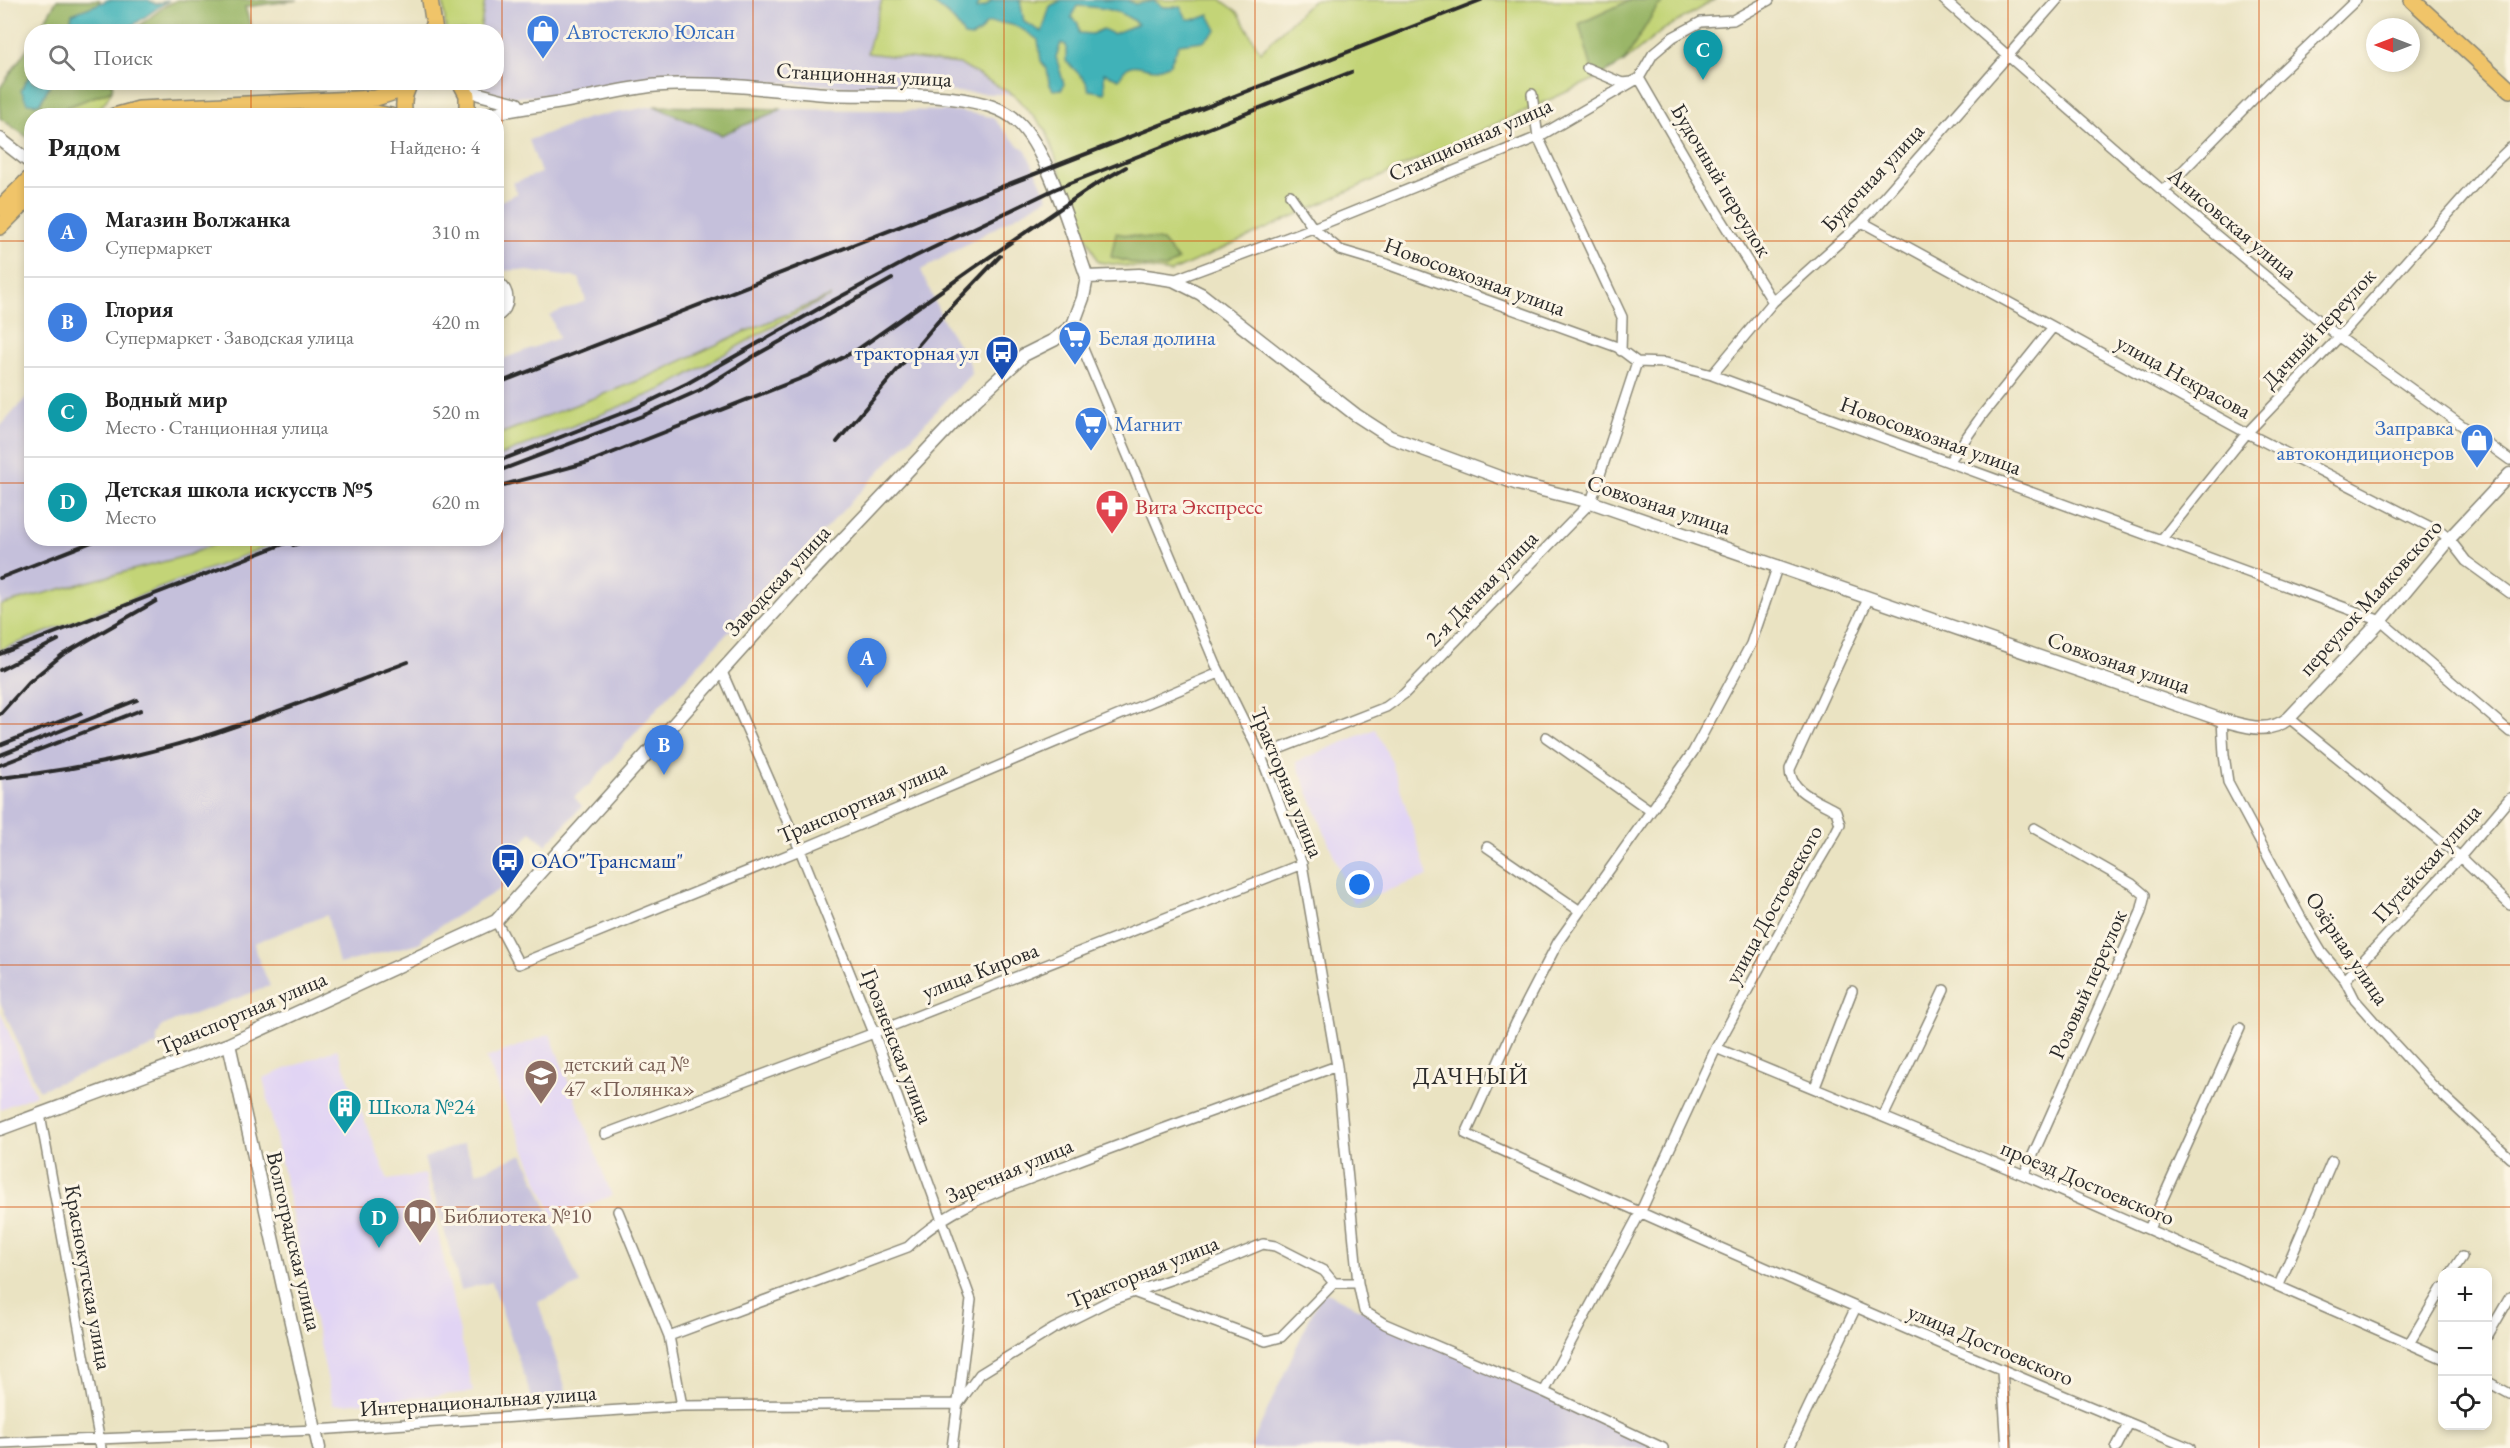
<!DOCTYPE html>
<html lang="ru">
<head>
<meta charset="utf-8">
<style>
  :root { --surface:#fff; --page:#f6f6f6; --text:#222; --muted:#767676; --line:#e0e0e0; --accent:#c8321e }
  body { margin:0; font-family:"EB Garamond",serif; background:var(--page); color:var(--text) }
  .controls { position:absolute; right:18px; bottom:18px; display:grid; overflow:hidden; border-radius:12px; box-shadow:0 3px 9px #0003 }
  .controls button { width:54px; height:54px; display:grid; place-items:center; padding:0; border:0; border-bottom:2px solid var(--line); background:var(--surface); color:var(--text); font:30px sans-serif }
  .compass { position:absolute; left:2366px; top:18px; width:54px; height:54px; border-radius:50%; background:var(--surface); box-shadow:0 3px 9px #0003; rotate:270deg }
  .you { position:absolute; left:1360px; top:885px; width:21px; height:21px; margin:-15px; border:4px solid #fff; border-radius:50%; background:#1a73e8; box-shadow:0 0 0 9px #1a73e833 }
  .badge { display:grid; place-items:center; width:39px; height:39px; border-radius:50%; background:var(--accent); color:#fff; font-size:20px; font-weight:700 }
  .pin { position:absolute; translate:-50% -50px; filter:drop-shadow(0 2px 3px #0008) }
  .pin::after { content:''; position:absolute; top:32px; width:21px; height:18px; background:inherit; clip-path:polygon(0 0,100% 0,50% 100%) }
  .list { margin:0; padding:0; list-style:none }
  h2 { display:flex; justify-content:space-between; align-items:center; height:78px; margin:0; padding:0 24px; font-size:26px }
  h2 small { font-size:20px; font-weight:400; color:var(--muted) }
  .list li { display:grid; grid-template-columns:39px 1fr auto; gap:18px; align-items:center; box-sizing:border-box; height:90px; padding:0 24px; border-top:2px solid var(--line) }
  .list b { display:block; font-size:22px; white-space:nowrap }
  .list p { margin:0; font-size:20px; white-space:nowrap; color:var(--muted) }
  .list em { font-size:20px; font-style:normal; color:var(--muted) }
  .icon { flex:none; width:33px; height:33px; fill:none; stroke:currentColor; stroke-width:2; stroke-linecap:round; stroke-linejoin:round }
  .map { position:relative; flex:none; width:2510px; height:1448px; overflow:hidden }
  .search { position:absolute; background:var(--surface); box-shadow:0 3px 9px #0003; left:24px; top:24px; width:480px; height:66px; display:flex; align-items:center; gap:15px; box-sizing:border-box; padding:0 21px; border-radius:24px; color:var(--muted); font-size:22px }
  .panel { position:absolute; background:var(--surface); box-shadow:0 3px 9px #0003; left:24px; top:108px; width:480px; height:438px; border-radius:24px }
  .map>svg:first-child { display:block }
  .built { fill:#e1d4f4 }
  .industrial { fill:#c5c0db }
  .green { fill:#c3d477; stroke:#778051; stroke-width:1.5 }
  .forest { fill:#9ab668; stroke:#62704a; stroke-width:1.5 }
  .water { fill:#41b2b8; stroke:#366e72; stroke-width:1.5; fill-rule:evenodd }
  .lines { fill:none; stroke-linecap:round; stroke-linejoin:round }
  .minor-casing { stroke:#8a8776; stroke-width:12 }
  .tertiary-casing { stroke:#8a8776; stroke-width:15 }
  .primary-casing { stroke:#8a8776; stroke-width:18 }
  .minor { stroke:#fff; stroke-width:9 }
  .tertiary { stroke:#fff; stroke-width:12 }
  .primary { stroke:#f0c469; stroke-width:15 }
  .rail { stroke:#2b2b2b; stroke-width:4 }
  .grid { fill:none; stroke:#d5540f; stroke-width:1.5; stroke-opacity:0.55 }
  .labels { text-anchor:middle; stroke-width:6; stroke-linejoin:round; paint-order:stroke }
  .shop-label { font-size:22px; fill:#366cbe; stroke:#fcf5e5; text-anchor:start }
  .street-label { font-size:22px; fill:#2b2b2b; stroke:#fcf5e5 }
  .transit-label { font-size:22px; fill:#164399; stroke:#fcf5e5; text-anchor:end }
  .health-label { font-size:22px; fill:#be3a42; stroke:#fcf5e5; text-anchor:start }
  .education-label { font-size:22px; fill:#785e54; stroke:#fcf5e5; text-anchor:start }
  .culture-label { font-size:22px; fill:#0d838f; stroke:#fcf5e5; text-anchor:start }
  .neighbourhood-label { font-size:24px; letter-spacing:1.5px; fill:#2b2b2b; stroke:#fcf5e5 }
</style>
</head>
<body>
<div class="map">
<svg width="2510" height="1448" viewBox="0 0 2510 1448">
  <rect width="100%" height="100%" fill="#fcf5e5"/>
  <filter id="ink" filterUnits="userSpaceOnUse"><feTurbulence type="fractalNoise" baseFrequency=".0167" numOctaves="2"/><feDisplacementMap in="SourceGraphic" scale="12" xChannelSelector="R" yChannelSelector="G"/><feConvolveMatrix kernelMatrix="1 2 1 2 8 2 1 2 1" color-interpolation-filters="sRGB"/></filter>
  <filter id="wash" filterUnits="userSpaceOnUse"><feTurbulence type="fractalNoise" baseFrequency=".008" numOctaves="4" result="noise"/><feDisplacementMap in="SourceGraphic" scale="24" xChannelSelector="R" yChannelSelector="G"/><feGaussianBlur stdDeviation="1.35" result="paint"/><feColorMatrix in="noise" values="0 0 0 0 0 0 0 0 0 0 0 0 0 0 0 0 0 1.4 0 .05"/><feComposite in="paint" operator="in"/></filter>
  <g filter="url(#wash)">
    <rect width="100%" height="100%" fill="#eae3c2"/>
    <path class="built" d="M1375 729 1391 760 1428 876 1353 903 1296 762Z
      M0 1011 36 1095 0 1109Z
      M550 1034 612 1196 553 1217 486 1058Z
      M337 1049 388 1180 425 1174 473 1392 333 1405 263 1078Z"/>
    <path class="industrial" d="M485 0H882L867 53 959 64 1014 95 685 78 558 95 515 97 492 93 474 83 496 82V32L480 31Z
      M654 106 721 135 782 109 958 111 992 117 1019 146 1025 149 1048 198 921 270 942 318 970 364 971 374 661 704 590 784 574 797 582 806 546 845 531 832 509 859 508 867 516 879 421 938 422 942 339 964 327 915 254 943 256 953 270 986 162 1026 157 1036V1045L39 1090 0 1002V650L285 539 496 538 497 457 665 388 822 301 737 335 643 379 497 435V361L559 338 550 315 586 301 579 278 519 270 497 271V203L518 193 512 183 541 173 529 140 588 118Z
      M31 392 32 538 227 539 189 555 0 605V427Z
      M464 1143 476 1173 523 1154 580 1284 538 1302 569 1400 533 1401 492 1282 461 1290 424 1158Z
      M1322 1291 1658 1448H1250Z"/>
    <path class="green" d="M443 0H485L480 31H446Z
      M882 0H1221L1238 12 1260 52 1313 0H1714L1663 30 1624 62 1595 79 1171 272 1098 262 1073 208 1046 130 1014 95 959 64 867 53Z
      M269 83H316V90L269 92Z
      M112 90C98 119 87 115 58 116L67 107Z
      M831 296 782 321 665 388 497 457V435L643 379 737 335Z
      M227 538 286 539 0 650V605L189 555Z"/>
    <path class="forest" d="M57 0H100L99 4 72 14 69 31 38 32Z
      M177 0H298L245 7 252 31H133L165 6Z
      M1630 0H1667L1657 7 1624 62 1595 79 1579 24Z
      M31 43V73L21 90 40 104 51 83H113L112 90 67 107 58 115 32 116 30 139 0 118V88Z
      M654 106 782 109 721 135Z
      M1116 233 1162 241 1178 260 1166 268 1143 266 1111 257Z"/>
    <path class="water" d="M108 0H148L156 4 169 0 125 31H69L72 14Z
      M928 0H981L976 9 986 6 992 0H1020L1024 22 1042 32 1050 6 1062 0H1127L1135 4 1154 1 1163 7H1181L1187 19H1198L1209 15 1217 30 1203 41 1179 44 1170 64C1166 66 1160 69 1156 69 1138 69 1131 56 1119 79L1104 73 1105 93 1089 90 1085 80 1066 61V45L1061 43 1056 57 1064 84 1062 89 1053 90 1049 83 1047 69 1041 61 1038 40C1021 27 1009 21 987 23L980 32 972 37 964 36C957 21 942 9 928 0ZM1077 6C1100 7 1120 9 1138 24L1113 34 1103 29 1092 34 1079 33 1078 23 1071 17Z
      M31 73 32 82 51 83 39 104 27 103 21 90Z"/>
  </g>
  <g filter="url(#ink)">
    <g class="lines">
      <g class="minor-casing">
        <path id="minor" d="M1944 0 2163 191 2339 337 2510 460
          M1587 68 1622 83 1631 82 1639 78 1653 54 1673 37 1701 22 1733 20 1769 0
          M1532 94 1538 137 1622 317 1621 351
          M2163 191 2270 82 2356 0
          M1290 195 1313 228 1340 250 1387 264 1617 347 1637 362 1666 363 1712 375 2381 621 2510 732
          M1862 222 2247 433 2442 533 2449 539 2466 561 2510 593
          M1173 280 1313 228 1538 137 1639 78 1718 214 1773 302
          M1073 325 1216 665 1261 756 1302 864 1337 1066 1358 1283 1364 1311 1385 1324 1544 1392 1663 1448
          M1712 375 1773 302 1862 222 2057 0
          M1949 462 1983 414 2053 327
          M2161 540 2247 433 2339 337 2489 168 2510 148
          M1778 565 1751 644 1693 752 1558 942 1516 1023 1466 1134C1706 1243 1946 1348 2190 1448
          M722 672 800 850 874 1033 971 1300 952 1448
          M2289 718 2460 857 2510 905
          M2222 720 2224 755 2228 782 2301 918 2322 953 2345 980 2355 1000 2377 1025 2432 1085 2510 1158
          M1546 737 1651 811
          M1261 756 1386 707 1404 694 1591 502 1637 362
          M1487 847 1580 911
          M496 921 519 964 800 850 1219 673
          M2345 980 2460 857 2510 798
          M1716 1048 2024 1175 2442 1358
          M1815 1087 1852 991
          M40 1114 101 1448
          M1884 1115 1944 990
          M605 1134 874 1033 1302 864
          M2024 1175 2141 912 2145 895 2132 884 2034 828
          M618 1211 669 1336 682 1406
          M2149 1229 2240 1028
          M2452 1272 2462 1257
          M2279 1285 2332 1161
          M1136 1293 1266 1341 1281 1337 1334 1283
          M2488 1335 2510 1297
          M669 1336 908 1247C953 1203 1015 1185 1072 1163 1160 1129 1249 1098 1337 1066
          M2410 1342 2442 1288
          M2002 1371 2007 1448
          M2488 1382 2510 1394
          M1544 1392 1640 1213 1716 1048 1806 883 1836 832 1840 824 1836 811C1819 801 1789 791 1790 769L1869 597
          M0 1443 316 1430 682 1406 958 1404 980 1374 1053 1329 1111 1300 1213 1265 1263 1244 1275 1246 1324 1271 1334 1283H1358
          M1789 1448 1856 1307
          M2116 1448 2129 1423"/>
      </g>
      <g class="tertiary-casing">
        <path id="tertiary" d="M462 83 479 94 517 104
          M480 116C505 110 531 107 556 103 587 98 619 90 650 86 705 80 771 90 827 94 875 97 981 87 1017 121 1048 149 1072 236 1087 277
          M0 139 32 164
          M1087 277 1139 275 1173 280 1201 294 1356 415 1390 437 1518 484 1591 502 2222 720C2246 726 2268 735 2289 718L2381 621 2449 539 2510 474
          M496 282C510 291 510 307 496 316
          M229 1044 319 1448
          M0 1129 229 1044 496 921 793 592 969 406 1024 355 1054 340 1073 325 1083 298 1087 277"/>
      </g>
      <g class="primary-casing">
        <path id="primary" d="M430 0 435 32
          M2412 0 2510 90
          M460 82 467 95V116
          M114 116 139 109 376 98 398 91 411 82
          M310 116 376 113 391 116
          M405 116C402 103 404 93 411 82
          M0 208 32 176
          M0 227 32 195"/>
      </g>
      <use href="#minor" class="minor"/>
      <use href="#tertiary" class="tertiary"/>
      <use href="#primary" class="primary"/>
      <path class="rail" d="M496 384 1481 0
        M837 442 940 319 1000 256
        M496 462 638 407 688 383 827 304 914 257 1055 189 1351 72
        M496 472 642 416 700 390 756 355 892 279
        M496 487 589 462 807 376 857 350 972 269 1093 186 1126 167
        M293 545 315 538
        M0 578 102 538
        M0 654 299 538
        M0 670 58 640
        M0 714 29 682 62 655 156 601
        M0 745 81 713
        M0 755 137 700
        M0 765 141 710
        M0 778C73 770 145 756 215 733 280 712 344 686 408 662"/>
    </g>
  </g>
  <path class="grid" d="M251 0V32M502 0V1448M753 0V1448M1004 0V1448M1255 0V1448M1506 0V1448M1757 0V1448M2008 0V1448M2259 0V1448M251 82V116M0 241H32M496 241H2510M0 483H32M496 483H2510M251 538V1448M0 724H2510M0 965H2510M0 1207H2510"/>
  <defs>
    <g id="shop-pin" transform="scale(1.725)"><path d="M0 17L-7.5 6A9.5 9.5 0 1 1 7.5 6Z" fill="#3f7fe0" stroke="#fcf5e5"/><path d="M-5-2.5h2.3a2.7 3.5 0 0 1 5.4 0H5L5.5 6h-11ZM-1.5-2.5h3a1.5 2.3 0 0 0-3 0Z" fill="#fff"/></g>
    <g id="supermarket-pin" transform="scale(1.725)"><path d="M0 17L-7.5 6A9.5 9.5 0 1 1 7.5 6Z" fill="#3f7fe0" stroke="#fcf5e5"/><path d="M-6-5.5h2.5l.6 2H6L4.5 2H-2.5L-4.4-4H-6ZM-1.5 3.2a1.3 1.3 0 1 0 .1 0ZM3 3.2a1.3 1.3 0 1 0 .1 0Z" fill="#fff"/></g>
    <g id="bus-pin" transform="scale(1.725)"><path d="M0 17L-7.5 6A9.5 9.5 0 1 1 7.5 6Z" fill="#1a4fb4" stroke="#fcf5e5"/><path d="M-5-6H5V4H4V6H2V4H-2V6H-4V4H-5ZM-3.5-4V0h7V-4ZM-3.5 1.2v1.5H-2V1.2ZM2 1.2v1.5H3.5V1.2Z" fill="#fff"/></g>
    <g id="pharmacy-pin" transform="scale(1.725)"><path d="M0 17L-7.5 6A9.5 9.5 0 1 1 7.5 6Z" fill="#e0444e" stroke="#fcf5e5"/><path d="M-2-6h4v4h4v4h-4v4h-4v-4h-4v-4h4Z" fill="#fff"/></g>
    <g id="school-pin" transform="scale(1.725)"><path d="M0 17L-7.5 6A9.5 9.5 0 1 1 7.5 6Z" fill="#8d6e63" stroke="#fcf5e5"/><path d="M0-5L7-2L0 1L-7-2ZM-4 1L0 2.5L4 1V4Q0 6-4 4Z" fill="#fff"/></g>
    <g id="building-pin" transform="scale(1.725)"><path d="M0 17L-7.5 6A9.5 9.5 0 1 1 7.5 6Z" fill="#0f9aa8" stroke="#fcf5e5"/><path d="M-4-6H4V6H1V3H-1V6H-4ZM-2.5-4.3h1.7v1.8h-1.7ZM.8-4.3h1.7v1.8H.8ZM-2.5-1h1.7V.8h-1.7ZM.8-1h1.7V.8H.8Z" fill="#fff"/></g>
    <g id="library-pin" transform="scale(1.725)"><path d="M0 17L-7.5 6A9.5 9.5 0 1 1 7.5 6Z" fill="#8d6e63" stroke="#fcf5e5"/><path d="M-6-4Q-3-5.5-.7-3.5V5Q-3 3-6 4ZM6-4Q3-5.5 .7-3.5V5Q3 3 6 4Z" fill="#fff"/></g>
  </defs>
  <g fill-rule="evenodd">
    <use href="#shop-pin" x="543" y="31"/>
    <use href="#supermarket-pin" x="1075" y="337"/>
    <use href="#bus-pin" x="1002" y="352"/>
    <use href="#supermarket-pin" x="1091" y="423"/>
    <use href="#shop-pin" x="2477" y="440"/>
    <use href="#pharmacy-pin" x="1112" y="506"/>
    <use href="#bus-pin" x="508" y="860"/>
    <use href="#school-pin" x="541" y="1076"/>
    <use href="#building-pin" x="345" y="1106"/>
    <use href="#library-pin" x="420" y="1215"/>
  </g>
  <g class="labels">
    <g class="shop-label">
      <text x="566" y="39">Автостекло Юлсан</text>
      <text x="1098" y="345">Белая долина</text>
      <text x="1114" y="431">Магнит</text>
      <text x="2454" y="435" text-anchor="end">Заправка<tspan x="2454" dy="25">автокондиционеров</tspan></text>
    </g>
    <g class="street-label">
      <text transform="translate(864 74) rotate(3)" y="8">Станционная улица</text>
      <text transform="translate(1470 139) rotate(-24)" y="8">Станционная улица</text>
      <text transform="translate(1872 177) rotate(-47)" y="8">Будочная улица</text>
      <text transform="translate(1722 180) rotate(59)" y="8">Будочный переулок</text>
      <text transform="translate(2233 223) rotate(40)" y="8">Анисовская улица</text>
      <text transform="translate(1475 276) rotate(20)" y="8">Новосовхозная улица</text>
      <text transform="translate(2318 328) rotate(-47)" y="8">Дачный переулок</text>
      <text transform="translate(2184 376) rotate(29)" y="8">улица Некрасова</text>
      <text transform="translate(1931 435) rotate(20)" y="8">Новосовхозная улица</text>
      <text transform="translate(1659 504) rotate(18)" y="8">Совхозная улица</text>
      <text transform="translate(777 580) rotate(-47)" y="8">Заводская улица</text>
      <text transform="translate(1481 588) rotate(-46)" y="8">2-я Дачная улица</text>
      <text transform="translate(2370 597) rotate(-48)" y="8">переулок Маяковского</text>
      <text transform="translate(2119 662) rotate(19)" y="8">Совхозная улица</text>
      <text transform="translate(1288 782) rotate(68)" y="8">Тракторная улица</text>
      <text transform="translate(862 801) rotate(-23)" y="8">Транспортная улица</text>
      <text transform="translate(2426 863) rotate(-48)" y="8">Путейская улица</text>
      <text transform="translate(1773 904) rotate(-61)" y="8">улица Достоевского</text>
      <text transform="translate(2348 948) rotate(56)" y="8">Озёрная улица</text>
      <text transform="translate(980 970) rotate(-21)" y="8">улица Кирова</text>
      <text transform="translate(2087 984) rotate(-66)" y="8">Розовый переулок</text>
      <text transform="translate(242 1012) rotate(-23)" y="8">Транспортная улица</text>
      <text transform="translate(898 1046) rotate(69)" y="8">Грозненская улица</text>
      <text transform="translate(1009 1170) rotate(-23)" y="8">Заречная улица</text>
      <text transform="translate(2088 1182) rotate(23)" y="8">проезд Достоевского</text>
      <text transform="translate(295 1241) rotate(77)" y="8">Волгоградская улица</text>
      <text transform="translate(1143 1271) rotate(-22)" y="8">Тракторная улица</text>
      <text transform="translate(89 1277) rotate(80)" y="8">Краснокутская улица</text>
      <text transform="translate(1991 1344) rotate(23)" y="8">улица Достоевского</text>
      <text transform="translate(478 1400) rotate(-4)" y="8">Интернациональная улица</text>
    </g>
    <g class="transit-label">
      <text x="979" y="360">тракторная ул</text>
      <text x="531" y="868" text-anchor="start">ОАО"Трансмаш"</text>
    </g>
    <g class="health-label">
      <text x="1135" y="514">Вита Экспресс</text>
    </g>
    <g class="education-label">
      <text x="564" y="1071">детский сад №<tspan x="564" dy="25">47 «Полянка»</tspan></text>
      <text x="443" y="1223">Библиотека №10</text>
    </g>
    <g class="culture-label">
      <text x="368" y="1114">Школа №24</text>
    </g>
    <g class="neighbourhood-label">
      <text x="1471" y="1084">ДАЧНЫЙ</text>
    </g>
  </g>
</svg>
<div class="controls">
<button>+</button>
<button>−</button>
<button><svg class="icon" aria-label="locate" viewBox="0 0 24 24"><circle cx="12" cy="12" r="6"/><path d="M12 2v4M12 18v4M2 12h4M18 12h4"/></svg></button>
</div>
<svg class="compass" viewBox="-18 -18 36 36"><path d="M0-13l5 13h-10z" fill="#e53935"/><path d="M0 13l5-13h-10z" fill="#767676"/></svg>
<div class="you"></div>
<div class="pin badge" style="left:867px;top:688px;background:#3f7fe0">A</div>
<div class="pin badge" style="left:664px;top:775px;background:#3f7fe0">B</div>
<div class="pin badge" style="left:1703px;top:80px;background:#0f9aa8">C</div>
<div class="pin badge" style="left:379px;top:1248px;background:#0f9aa8">D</div>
<div class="search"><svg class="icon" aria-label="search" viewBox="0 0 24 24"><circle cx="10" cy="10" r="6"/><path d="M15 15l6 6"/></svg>Поиск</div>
<section class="panel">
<h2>Рядом<small>Найдено: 4</small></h2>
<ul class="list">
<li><span class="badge" style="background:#3f7fe0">A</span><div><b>Магазин Волжанка</b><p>Супермаркет</p></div><em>310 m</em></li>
<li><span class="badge" style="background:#3f7fe0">B</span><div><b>Глория</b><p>Супермаркет · Заводская улица</p></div><em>420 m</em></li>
<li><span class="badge" style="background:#0f9aa8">C</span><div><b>Водный мир</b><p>Место · Станционная улица</p></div><em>520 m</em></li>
<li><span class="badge" style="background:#0f9aa8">D</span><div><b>Детская школа искусств №5</b><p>Место</p></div><em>620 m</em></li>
</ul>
</section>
</div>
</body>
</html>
